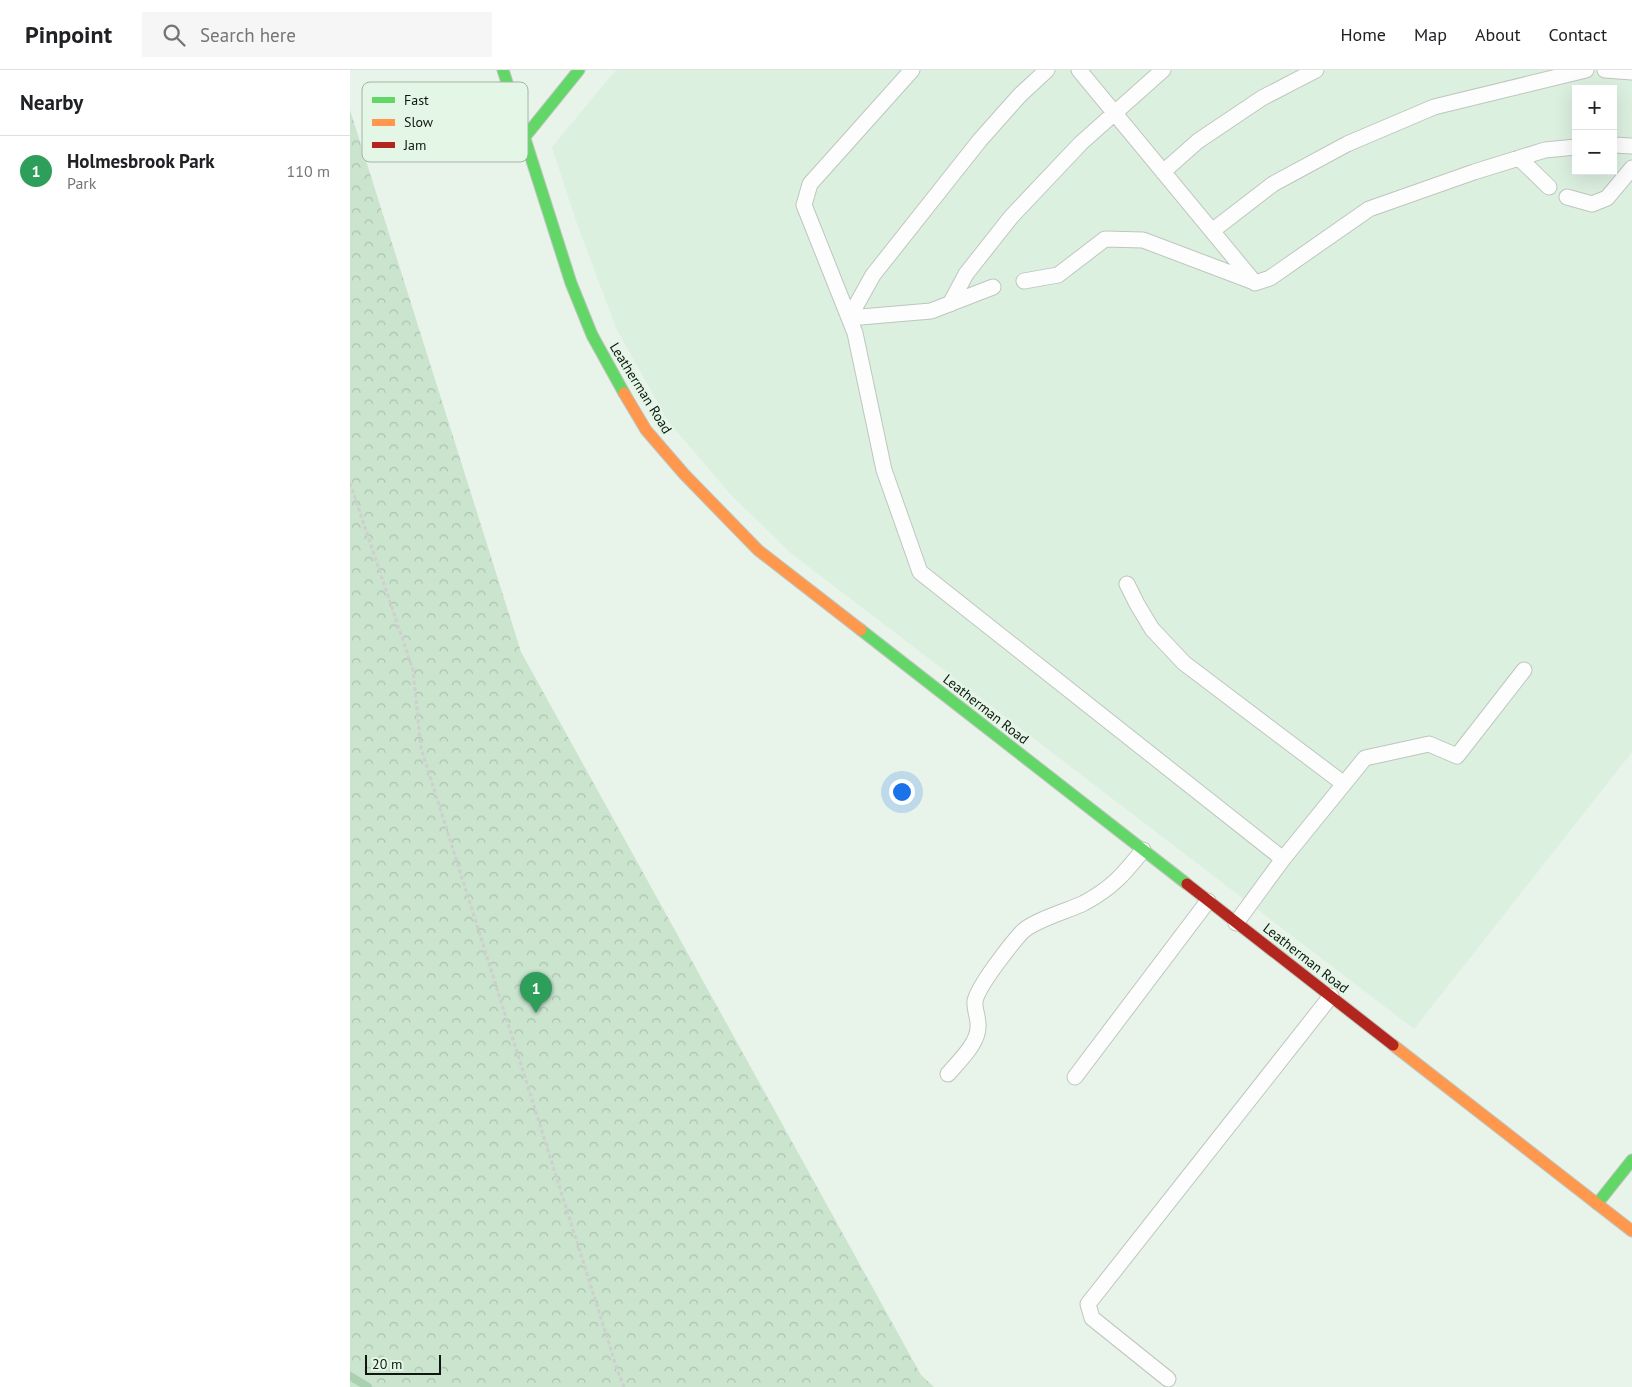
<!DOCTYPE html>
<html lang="en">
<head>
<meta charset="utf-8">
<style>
  :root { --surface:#fff; --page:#f6f6f6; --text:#202124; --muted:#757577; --line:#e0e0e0; --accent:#d93025 }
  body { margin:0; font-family:"PT Sans",sans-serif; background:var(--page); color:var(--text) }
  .controls { position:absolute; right:15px; top:15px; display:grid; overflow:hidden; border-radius:0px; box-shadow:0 5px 20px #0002 }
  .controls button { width:45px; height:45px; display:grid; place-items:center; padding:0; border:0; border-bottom:1px solid var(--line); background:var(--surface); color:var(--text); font:25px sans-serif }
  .scale { position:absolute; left:15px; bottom:12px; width:76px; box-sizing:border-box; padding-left:5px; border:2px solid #101711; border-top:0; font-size:14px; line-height:18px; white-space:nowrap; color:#101711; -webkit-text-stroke:4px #e4f7e6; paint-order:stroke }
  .you { position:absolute; left:551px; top:721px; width:18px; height:18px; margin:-12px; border:4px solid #fff; border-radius:50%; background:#1a73e8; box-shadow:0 0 0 8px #1a73e833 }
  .badge { display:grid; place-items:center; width:32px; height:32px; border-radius:50%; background:var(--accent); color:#fff; font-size:16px; font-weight:700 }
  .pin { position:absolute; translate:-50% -41px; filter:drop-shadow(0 1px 2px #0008) }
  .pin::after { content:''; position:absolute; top:26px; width:18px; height:15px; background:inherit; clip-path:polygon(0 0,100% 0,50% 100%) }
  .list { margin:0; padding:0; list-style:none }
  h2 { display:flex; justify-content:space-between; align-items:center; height:65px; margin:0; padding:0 20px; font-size:21px }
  h2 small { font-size:16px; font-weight:400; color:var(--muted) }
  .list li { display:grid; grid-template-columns:32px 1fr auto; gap:15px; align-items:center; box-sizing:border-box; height:70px; padding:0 20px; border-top:1px solid var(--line) }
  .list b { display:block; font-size:19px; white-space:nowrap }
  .list p { margin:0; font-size:16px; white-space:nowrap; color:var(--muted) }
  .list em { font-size:16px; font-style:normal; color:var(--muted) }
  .icon { flex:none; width:28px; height:28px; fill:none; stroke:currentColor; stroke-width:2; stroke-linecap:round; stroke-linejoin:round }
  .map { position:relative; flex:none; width:1282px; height:1317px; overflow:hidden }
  header { display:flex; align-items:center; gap:30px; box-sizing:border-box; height:70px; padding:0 25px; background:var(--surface); border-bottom:1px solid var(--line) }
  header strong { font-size:24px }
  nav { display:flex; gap:28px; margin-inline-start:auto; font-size:18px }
  .search { width:350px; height:45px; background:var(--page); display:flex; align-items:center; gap:12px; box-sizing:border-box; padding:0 18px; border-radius:0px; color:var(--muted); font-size:19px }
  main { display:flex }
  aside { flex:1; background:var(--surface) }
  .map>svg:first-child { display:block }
  .built { fill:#dcf0e0; fill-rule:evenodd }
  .park { fill:url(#park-crowns) }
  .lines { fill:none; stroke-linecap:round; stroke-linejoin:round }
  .stream { stroke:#a9d0b0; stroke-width:8 }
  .lane-casing { stroke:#bec6bf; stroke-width:17 }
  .fast-casing { stroke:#bec6bf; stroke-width:13 }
  .slow-casing { stroke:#bec6bf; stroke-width:13 }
  .jam-casing { stroke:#bec6bf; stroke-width:13 }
  .path { stroke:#ced0ce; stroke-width:3; stroke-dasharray:4 2.5; stroke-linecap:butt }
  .lane { stroke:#fcfdfc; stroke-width:15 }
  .fast { stroke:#63d668; stroke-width:11 }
  .slow { stroke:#ff974d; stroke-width:11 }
  .jam { stroke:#b3261e; stroke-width:11 }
  .labels { text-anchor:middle; stroke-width:4; stroke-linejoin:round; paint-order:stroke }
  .street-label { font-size:14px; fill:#101711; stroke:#e4f7e6 }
  .key { fill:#e4f7e6; stroke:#a4b4a6; stroke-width:1 }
  .key-label { font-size:14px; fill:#101711 }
</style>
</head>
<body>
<header>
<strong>Pinpoint</strong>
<div class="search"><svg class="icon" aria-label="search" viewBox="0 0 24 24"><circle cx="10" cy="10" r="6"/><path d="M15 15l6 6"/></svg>Search here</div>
<nav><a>Home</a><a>Map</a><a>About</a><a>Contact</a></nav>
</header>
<main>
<aside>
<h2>Nearby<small></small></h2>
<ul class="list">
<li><span class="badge" style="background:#2e9e5b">1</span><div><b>Holmesbrook Park</b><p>Park</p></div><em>110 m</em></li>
</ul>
</aside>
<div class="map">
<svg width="1282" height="1317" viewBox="0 0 1282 1317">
  <defs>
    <pattern id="park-crowns" width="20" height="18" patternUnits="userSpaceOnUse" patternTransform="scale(1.25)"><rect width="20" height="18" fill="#cae4ce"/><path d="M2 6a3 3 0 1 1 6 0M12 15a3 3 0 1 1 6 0" fill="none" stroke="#acc3b0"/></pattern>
  </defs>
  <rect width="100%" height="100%" fill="#e8f3ea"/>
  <path class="built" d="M266 0H1282V682L1064 959 442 484 381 425 318 351 266 258 225 148 202 77ZM1226 19H1263V101H1226Z"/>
  <path class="park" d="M0 40 171 582 571 1305 584 1317H0Z"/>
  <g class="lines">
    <path class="stream" d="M0 1306 18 1317"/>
    <g class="lane-casing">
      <path id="lane" d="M562 0 460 114 454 135 505 263 534 400 570 502 933 789 886 853
        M729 0 905 213 920 208 1019 139 1124 102 1195 80 1226 77
        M1255 0 1282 2
        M1263 75 1282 76
        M1169 88 1199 117
        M813 102 848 71 912 28 966 0
        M1217 127 1242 134 1257 128 1282 98
        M862 161 923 114 997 74 1084 37 1236 0
        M674 211 708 205 755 169 793 170 904 212
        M600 234 616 204 661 147 731 73 813 0
        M499 248 523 205 630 70 670 25 697 0
        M499 248 581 241 643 217
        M777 514 787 534 802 559 834 593 994 714
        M933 789 1015 688 1079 674 1107 686 1174 600
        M598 1004C608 992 628 974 628 957 629 949 624 939 625 931 628 916 661 874 672 862 684 850 718 841 734 833 762 818 774 804 793 780
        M725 1007 858 831
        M818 1309 742 1248 738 1234 981 926"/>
    </g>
    <g class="fast-casing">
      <path id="fast" d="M153 0 221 213 242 265 274 323
        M174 68 229 0
        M511 560 837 814
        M1247 1134 1282 1090"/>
    </g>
    <g class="slow-casing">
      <path id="slow" d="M274 323 296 360 334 404 408 480 511 560
        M1043 975 1282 1161"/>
    </g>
    <g class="jam-casing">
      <path id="jam" d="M837 814 1043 975"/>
    </g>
    <path class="path" d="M0 413 63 600 71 678 267 1299 274 1317"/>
    <use href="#lane" class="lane"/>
    <use href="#fast" class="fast"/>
    <use href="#slow" class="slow"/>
    <use href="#jam" class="jam"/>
  </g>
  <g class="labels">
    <g class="street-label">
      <text transform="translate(291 318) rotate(58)" y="5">Leatherman Road</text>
      <text transform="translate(636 639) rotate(38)" y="5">Leatherman Road</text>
      <text transform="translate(956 888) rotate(38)" y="5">Leatherman Road</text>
    </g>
  </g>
  <rect x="12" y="12" width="166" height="80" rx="8" class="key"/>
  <rect x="22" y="27" width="23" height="6" fill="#63d668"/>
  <rect x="22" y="49" width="23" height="7" fill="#ff974d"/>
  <rect x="22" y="72" width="23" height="6" fill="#b3261e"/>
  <g class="key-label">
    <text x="54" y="35">Fast</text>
    <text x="54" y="57">Slow</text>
    <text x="54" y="80">Jam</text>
  </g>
</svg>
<div class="controls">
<button>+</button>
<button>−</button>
</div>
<div class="scale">20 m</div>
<div class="you"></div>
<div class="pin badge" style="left:186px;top:943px;background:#2e9e5b">1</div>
</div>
</main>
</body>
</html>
